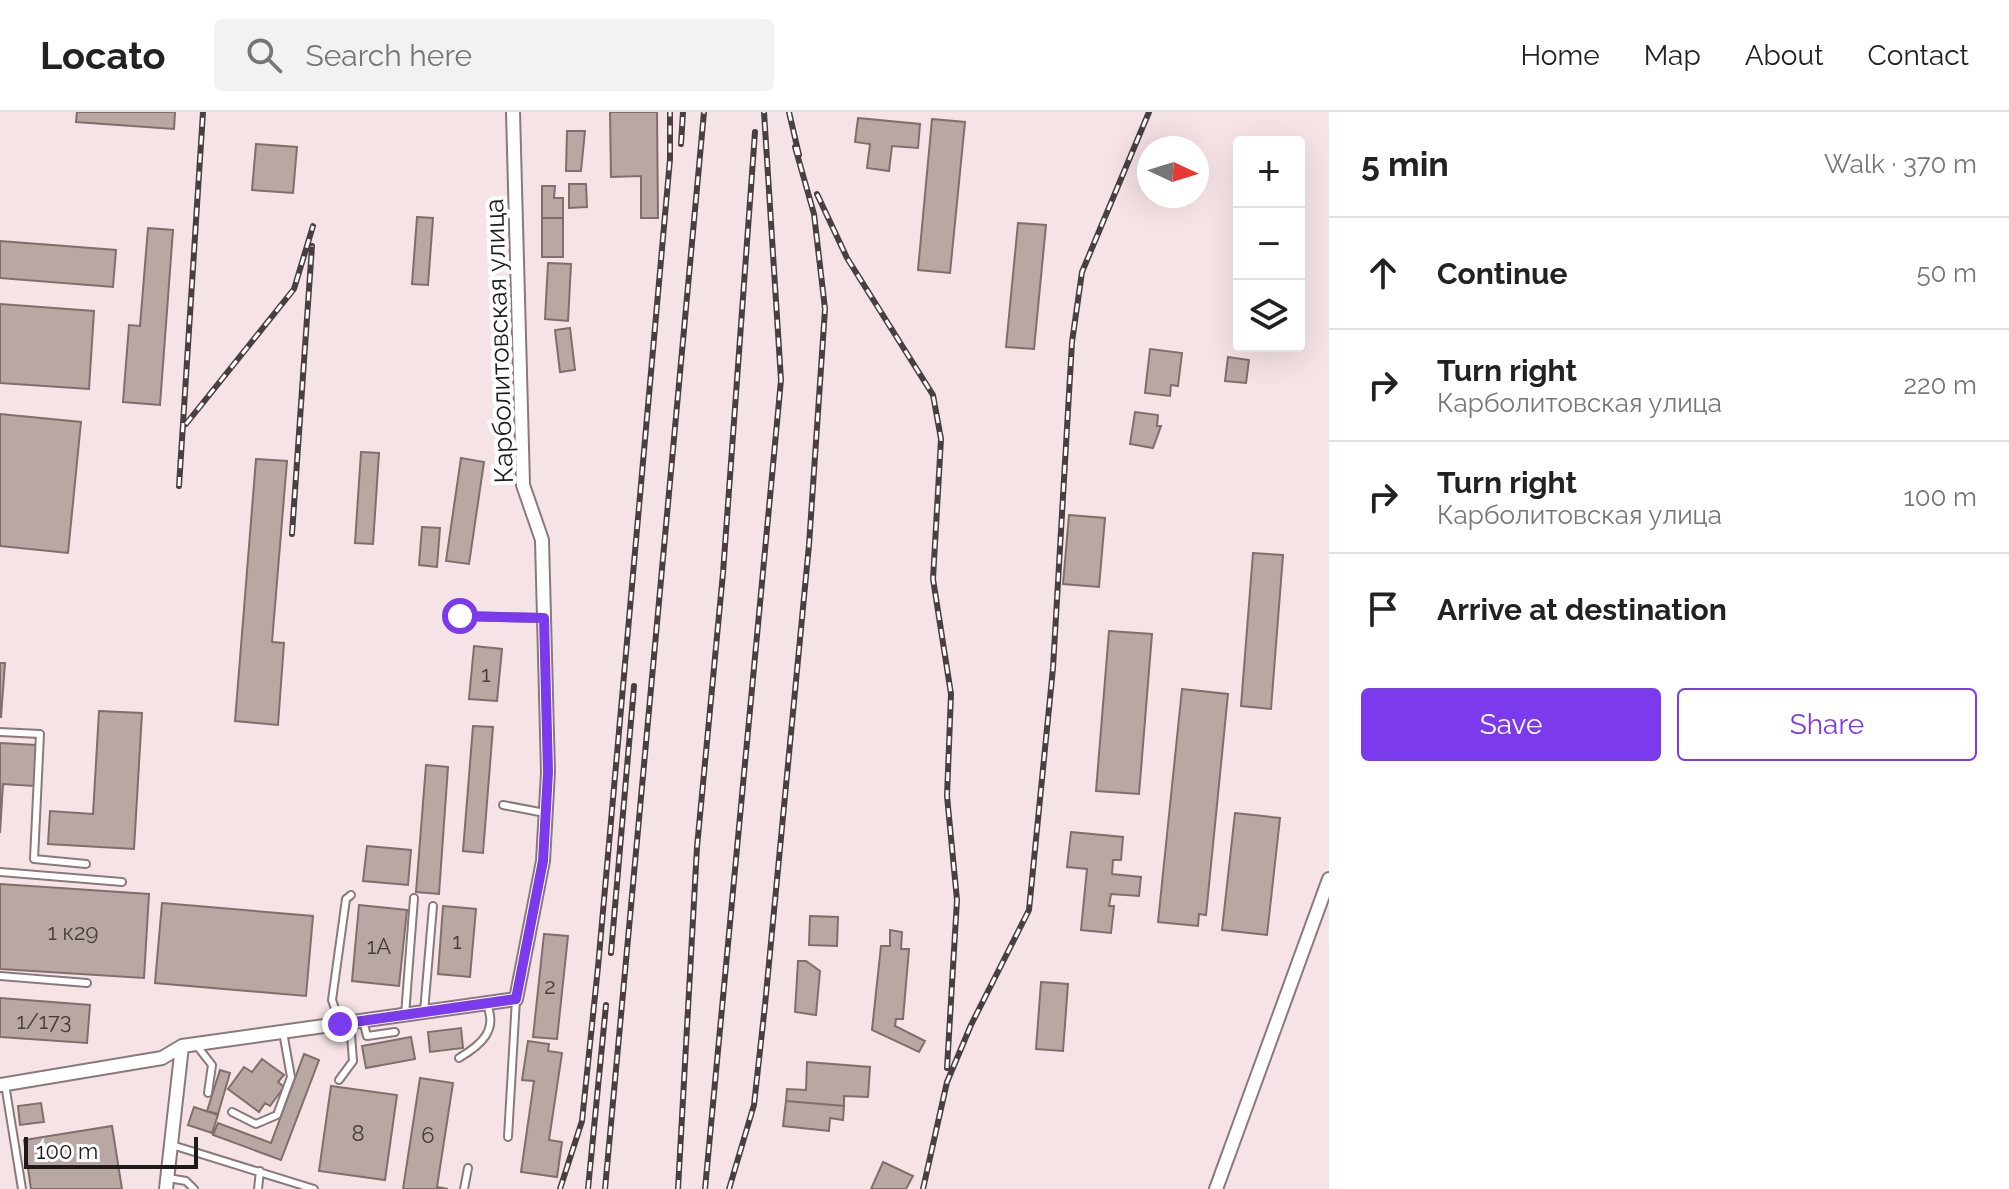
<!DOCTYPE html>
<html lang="en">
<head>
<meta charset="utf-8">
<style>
  :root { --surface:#fff; --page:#f2f2f2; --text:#222; --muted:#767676; --line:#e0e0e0; --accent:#7c3aed }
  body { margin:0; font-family:Raleway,sans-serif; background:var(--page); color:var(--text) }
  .controls { position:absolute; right:24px; top:24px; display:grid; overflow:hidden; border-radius:8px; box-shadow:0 8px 32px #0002 }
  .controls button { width:72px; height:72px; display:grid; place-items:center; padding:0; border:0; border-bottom:2px solid var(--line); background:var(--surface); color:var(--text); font:40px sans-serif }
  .compass { position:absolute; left:1137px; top:24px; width:72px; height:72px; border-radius:50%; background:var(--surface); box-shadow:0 8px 32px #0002; rotate:94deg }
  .scale { position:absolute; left:24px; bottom:20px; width:174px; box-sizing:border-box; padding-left:8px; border:4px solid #20191b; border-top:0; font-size:22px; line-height:28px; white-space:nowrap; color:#20191b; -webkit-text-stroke:6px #fff; paint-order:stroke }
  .stop { position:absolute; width:24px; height:24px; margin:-18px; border:6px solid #7c3aed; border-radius:50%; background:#fff }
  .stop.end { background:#7c3aed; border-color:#fff; box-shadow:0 2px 8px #0008 }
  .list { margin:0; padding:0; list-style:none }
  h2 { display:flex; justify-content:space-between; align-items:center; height:104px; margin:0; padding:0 32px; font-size:34px }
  h2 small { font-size:26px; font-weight:400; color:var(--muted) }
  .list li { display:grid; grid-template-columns:52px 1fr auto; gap:24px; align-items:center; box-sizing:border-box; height:112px; padding:0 32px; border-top:2px solid var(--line) }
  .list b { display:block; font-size:30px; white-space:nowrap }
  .list p { margin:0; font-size:26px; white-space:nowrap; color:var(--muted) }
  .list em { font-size:26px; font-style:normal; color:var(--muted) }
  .actions { display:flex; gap:16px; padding:24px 32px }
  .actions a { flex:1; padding:18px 0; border:2px solid var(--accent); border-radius:8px; text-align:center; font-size:28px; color:var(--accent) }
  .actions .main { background:var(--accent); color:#fff }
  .icon { flex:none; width:44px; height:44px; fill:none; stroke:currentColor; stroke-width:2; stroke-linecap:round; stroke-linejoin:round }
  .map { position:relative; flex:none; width:1329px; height:1077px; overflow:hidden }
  header { display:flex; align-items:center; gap:48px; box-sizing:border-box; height:112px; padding:0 40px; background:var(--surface); border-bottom:2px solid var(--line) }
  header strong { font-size:38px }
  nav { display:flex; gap:44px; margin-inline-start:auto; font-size:28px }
  .search { width:560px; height:72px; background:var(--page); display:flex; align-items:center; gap:20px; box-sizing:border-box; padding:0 28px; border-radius:8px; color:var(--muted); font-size:30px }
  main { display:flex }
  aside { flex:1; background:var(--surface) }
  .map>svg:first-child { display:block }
  .building { fill:#b9a7a3; stroke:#7f6e6b; stroke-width:2 }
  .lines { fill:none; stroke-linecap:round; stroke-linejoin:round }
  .service-casing { stroke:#8a797c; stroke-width:10 }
  .minor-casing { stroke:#8a797c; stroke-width:16 }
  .service { stroke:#fff; stroke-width:6 }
  .minor { stroke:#fff; stroke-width:12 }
  .rail-casing { stroke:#493f41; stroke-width:6 }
  .rail { stroke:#fff; stroke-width:3; stroke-dasharray:9; stroke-linecap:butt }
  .route { stroke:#7c3aed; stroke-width:10 }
  .labels { text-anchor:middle; stroke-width:8; stroke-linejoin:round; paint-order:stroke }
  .number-label { font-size:22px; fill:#463c3d }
  .street-label { font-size:26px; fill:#20191b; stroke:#fff }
</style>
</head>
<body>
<header>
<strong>Locato</strong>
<div class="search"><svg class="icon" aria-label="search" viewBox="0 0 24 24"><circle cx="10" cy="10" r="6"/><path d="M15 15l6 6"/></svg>Search here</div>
<nav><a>Home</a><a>Map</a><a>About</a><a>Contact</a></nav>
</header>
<main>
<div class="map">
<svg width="1329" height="1077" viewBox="0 0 1329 1077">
  <rect width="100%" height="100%" fill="#f6e3e6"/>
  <path class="building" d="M77 0H175L174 17 76 10Z
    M610 0H657L658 106H641V64L611 65Z
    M858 6 920 12 918 36 892 34 889 59 867 56 870 32 855 30Z
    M932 7 965 10 950 161 918 158Z
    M567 19H585L581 59H566Z
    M256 32 297 35 293 81 252 78Z
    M569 72H586L587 95 569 96Z
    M542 74H555L554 86H563V106H542Z
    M417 105 433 106 428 173 412 172Z
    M542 106H563V145H542Z
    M1018 111 1046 113 1034 237 1006 235Z
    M148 116 173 118 160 293 123 290 129 213 140 214Z
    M0 129 116 138 113 175 0 166Z
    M548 151 571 152 568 209 545 207Z
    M0 192 94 199 89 277 0 271Z
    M570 216 575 258 560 260 555 218Z
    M1150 237 1182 241 1178 274 1171 273 1170 284 1145 281Z
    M1228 245 1249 248 1246 271 1225 269Z
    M1135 300 1158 303 1157 314H1161L1153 336 1130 332Z
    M0 302 81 310 68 441 0 434Z
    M361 340 379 341 373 432 355 431Z
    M461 346 484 350 469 452 446 449Z
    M256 347 287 349 272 530 284 531 278 613 235 609Z
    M1069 403 1105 406 1099 475 1063 472Z
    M422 415 440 416 437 455 419 453Z
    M1253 441 1283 443 1271 597 1241 594Z
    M1109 519 1152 522 1139 682 1096 679Z
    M474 534 502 537 497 589 469 587Z
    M0 551H5L1 605H0Z
    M1182 577 1228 582 1206 803 1199 802 1198 814 1158 810Z
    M99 599 142 601 134 737 48 732 50 699 93 702Z
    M473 614 493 615 483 741 463 739Z
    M0 631 36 633 34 674 3 672 0 721Z
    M426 653 448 655 439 782 416 780Z
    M1235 701 1280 706 1267 823 1222 818Z
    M1071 720 1123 725 1121 748H1113L1112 762 1141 765 1139 784 1111 782 1109 794H1114L1111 821 1081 818 1087 757 1067 755Z
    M367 734 411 738 408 773 363 769Z
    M0 772 149 782 144 866 0 857Z
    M162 791 313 804 306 884 155 871Z
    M359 793 407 798 399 874 352 869Z
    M443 794 476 797 470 865 438 862Z
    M810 804 838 805 837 834 809 833Z
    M890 818 902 820 901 837H909L903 907H896L895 914 925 929 919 940 872 918 881 834H890Z
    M544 822 568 824 557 927 533 925Z
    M798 849H806L820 859 816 903 795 900Z
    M1041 870 1068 872 1063 939 1036 937Z
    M0 886 90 893 87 931 0 925Z
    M461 916 463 936 430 940 428 920Z
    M411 925 415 947 366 956 362 934Z
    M528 929 549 932 548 939 562 941 549 1028 562 1030 557 1065 521 1060 534 969 522 968Z
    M304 942 319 948 281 1048 213 1023 218 1011 271 1031Z
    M262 947 284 963 278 970 284 975 270 994 265 991 259 1000 228 977 244 955 252 960Z
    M807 950 870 955 868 985 844 984V994L786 989 787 977 806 978Z
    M220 958 230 961 218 1002 207 999Z
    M420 966 453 971 437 1075 448 1077H403Z
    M331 974 397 983 385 1068 319 1059Z
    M786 989 844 994 843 1008 830 1006 829 1019 783 1014Z
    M41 991 44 1010 20 1013 18 994Z
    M194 995 218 1003 212 1021 188 1013Z
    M112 1014 122 1077H31L24 1028Z
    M883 1050 913 1064 906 1077H871Z"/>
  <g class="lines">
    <g class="service-casing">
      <path id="service" d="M460 504 544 506
        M0 620 40 622 34 747 86 752
        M503 693 545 701
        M0 760 122 770
        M0 864 87 871
        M424 900 433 794
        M405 903 414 786
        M363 909 367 924 395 920
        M340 911 332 888 346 787 351 783
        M197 934 212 953 208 981
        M459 946C481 933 499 918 486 891
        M339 968 353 949 350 910
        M5 972 22 1077
        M232 1000 256 1012 277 1003 291 965 283 920
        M508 1025 516 887
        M172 1033 314 1077
        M168 1066 186 1069 194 1077
        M258 1077 260 1059
        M464 1077 468 1056"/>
    </g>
    <g class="minor-casing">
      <path id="minor" d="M0 973 162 946 182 934 516 887 543 749 548 660 542 428 523 373 513 0
        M166 1077 182 934
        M1216 1077 1329 767"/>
    </g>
    <use href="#service" class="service"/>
    <use href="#minor" class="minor"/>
    <g class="rail-casing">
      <path id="rail" d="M789 0 799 43
        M681 32 683 0
        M817 82 847 146 933 283 941 327 933 467 951 582 947 684 957 788 947 956
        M186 312 294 177 313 114
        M179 374 203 0
        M292 422 312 134
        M611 841 634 574
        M560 1077 582 1009 598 855 670 47V0
        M588 1077 606 893
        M605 1077 704 0
        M678 1077 697 735 723 461 755 20
        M705 1077 781 268 764 0
        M729 1077 754 993 765 893 809 433 825 197 814 102 795 35
        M923 1077 947 970 971 913 1029 798 1053 556 1072 230 1082 160 1149 0"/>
    </g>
    <use href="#rail" class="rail"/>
  </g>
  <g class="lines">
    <path class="route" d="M340 912 516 887 543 749 548 660 544 506 460 504"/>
  </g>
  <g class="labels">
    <g class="number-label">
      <text x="486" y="570">1</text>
      <text x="73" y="828">1 к29</text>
      <text x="457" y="837">1</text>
      <text x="379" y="842">1А</text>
      <text x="550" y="882">2</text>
      <text x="44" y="917">1/173</text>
      <text x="358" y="1029">8</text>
      <text x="428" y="1031">6</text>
    </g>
    <g class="street-label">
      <text transform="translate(499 229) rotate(-92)" y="9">Карболитовская улица</text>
    </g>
  </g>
</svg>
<div class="controls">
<button>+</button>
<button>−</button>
<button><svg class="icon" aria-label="layers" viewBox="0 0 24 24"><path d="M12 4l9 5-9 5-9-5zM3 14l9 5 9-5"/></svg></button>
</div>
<svg class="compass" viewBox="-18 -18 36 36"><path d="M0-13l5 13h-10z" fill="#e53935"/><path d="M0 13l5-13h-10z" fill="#767676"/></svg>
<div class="scale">100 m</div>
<div class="stop" style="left:460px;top:504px"></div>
<div class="stop end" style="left:340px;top:912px"></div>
</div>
<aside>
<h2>5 min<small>Walk · 370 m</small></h2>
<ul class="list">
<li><svg class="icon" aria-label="ahead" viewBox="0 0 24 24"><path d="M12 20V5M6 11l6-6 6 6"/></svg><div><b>Continue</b></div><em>50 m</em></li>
<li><svg class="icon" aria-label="right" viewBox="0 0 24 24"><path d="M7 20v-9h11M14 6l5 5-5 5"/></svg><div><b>Turn right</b><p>Карболитовская улица</p></div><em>220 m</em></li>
<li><svg class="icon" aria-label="right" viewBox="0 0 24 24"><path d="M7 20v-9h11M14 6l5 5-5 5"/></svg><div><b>Turn right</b><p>Карболитовская улица</p></div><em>100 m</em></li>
<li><svg class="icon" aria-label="arrive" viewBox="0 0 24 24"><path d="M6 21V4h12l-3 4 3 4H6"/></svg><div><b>Arrive at destination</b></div></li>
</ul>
<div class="actions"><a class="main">Save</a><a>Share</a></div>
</aside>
</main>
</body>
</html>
